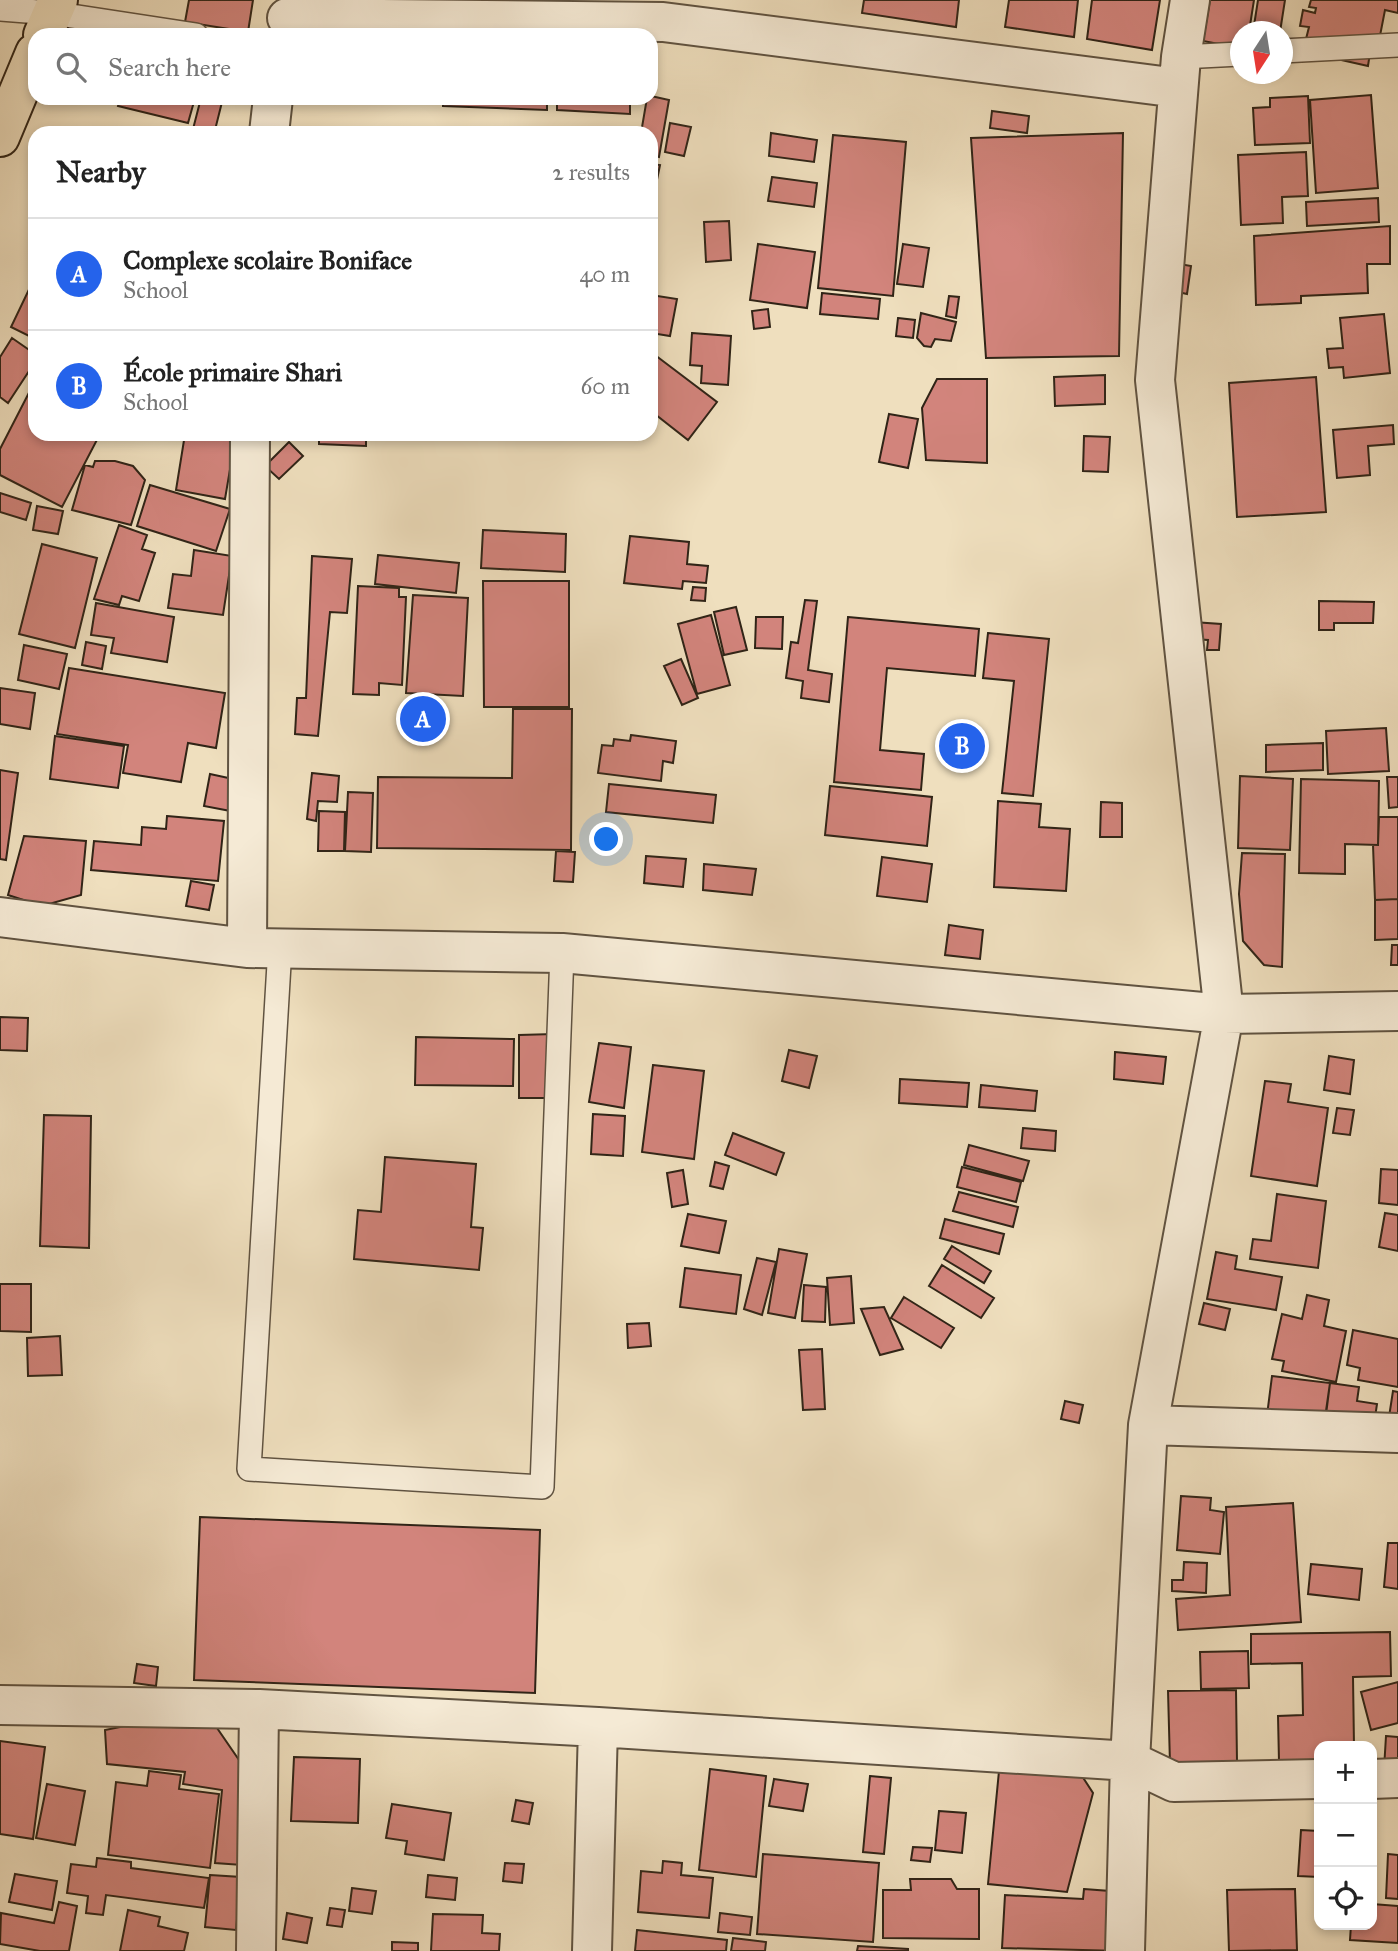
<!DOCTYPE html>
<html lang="en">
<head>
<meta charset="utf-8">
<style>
  :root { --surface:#fff; --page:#f6f6f6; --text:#222; --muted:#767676; --line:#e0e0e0; --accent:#2563eb }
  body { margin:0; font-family:"IM FELL Great Primer",serif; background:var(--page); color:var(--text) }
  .controls { position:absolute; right:21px; bottom:21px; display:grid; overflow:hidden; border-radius:14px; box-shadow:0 4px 10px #0003 }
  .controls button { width:63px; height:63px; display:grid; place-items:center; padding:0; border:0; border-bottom:2px solid var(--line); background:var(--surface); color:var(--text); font:35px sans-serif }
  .compass { position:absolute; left:1230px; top:21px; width:63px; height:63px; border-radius:50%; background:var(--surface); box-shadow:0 4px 10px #0003; rotate:192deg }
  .you { position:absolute; left:607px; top:840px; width:24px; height:24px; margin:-18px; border:5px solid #fff; border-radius:50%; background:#1a73e8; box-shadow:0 0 0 10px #1a73e833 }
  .badge { display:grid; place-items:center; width:46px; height:46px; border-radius:50%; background:var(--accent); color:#fff; font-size:23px; font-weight:700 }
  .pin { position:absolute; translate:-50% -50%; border:4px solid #fff; box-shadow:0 2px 7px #0006 }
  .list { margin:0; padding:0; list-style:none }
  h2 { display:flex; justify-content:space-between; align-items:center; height:91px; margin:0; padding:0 28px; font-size:30px }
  h2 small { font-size:23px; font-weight:400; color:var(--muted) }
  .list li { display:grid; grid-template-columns:46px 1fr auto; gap:21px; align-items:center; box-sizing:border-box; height:112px; padding:0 28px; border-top:2px solid var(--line) }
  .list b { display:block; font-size:26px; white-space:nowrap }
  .list p { margin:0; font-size:23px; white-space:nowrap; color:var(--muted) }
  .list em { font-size:23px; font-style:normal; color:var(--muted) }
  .icon { flex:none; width:38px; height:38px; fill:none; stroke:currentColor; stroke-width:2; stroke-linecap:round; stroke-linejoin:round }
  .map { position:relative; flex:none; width:1398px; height:1951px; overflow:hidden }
  .search { position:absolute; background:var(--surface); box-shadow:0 4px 10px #0003; left:28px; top:28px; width:630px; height:77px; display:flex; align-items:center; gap:18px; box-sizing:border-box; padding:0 24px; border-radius:21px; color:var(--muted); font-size:26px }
  .panel { position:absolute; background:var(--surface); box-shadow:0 4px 10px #0003; left:28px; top:126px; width:630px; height:315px; border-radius:21px }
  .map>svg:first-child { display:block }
  .building { fill:#d2847c; stroke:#302417; stroke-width:2 }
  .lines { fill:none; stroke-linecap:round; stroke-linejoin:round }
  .service-casing { stroke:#605341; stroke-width:26 }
  .minor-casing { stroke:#605341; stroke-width:42 }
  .primary-casing { stroke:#302417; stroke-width:42 }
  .service { stroke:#f5ead5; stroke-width:23 }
  .minor { stroke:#f5ead5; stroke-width:38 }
  .primary { stroke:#efdfbe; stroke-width:38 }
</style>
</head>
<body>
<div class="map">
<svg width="1398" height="1951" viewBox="0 0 1398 1951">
  <rect width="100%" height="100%" fill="#efdfbe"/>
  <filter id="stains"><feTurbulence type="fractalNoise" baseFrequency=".00286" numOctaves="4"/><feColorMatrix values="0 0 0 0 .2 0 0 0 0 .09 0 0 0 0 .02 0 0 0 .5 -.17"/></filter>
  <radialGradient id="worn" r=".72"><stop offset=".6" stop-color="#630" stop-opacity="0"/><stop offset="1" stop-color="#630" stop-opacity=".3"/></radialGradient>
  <path class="building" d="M189 0H253L248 32 185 22Z
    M864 0H959L956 27 862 13Z
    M1009 0H1078L1074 37 1005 27Z
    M1092 0H1160L1152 50 1087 39Z
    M1210 0H1254L1249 32H1240V48L1203 41Z
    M1258 0H1285L1280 32H1253Z
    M1311 0H1398V13L1385 10 1378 46H1371L1368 66 1337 59 1305 43 1309 27 1300 26 1303 10 1315 13 1316 8 1309 7Z
    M1371 95 1378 188 1316 193 1310 100Z
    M651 96 669 100 659 157 651 155V133H641L647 98H651Z
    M1308 96 1310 143 1255 145 1253 108 1270 107V98Z
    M120 98H195L188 123 118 106Z
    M201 98H223L215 130 224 133H192Z
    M443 98H547V110L443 106Z
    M557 98H630V114L557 110Z
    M992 111 1029 116 1027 133 990 128Z
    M670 123 691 127 684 156 665 152Z
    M771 133 817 140 814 162 769 156Z
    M1123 133 1119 356 986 358 971 138Z
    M833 135 906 142 893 296 818 288Z
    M1306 152 1308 196 1282 197 1283 223 1241 225 1238 155Z
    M651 164 660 165 651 209Z
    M772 177 817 183 814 207 768 201Z
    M1378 198 1379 222 1307 226 1306 202Z
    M729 221 731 260 706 262 704 222Z
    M1390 226V264H1367L1368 293 1301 296V303L1256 305 1254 236Z
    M758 244 815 252 807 308 750 300Z
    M903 244 929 248 923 287 897 284Z
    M1174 263 1191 266 1187 294 1169 290Z
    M34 279H35V339L11 327Z
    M822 293 880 299 878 319 820 314Z
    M651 295 677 299 670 336 651 333Z
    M949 296 959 297 956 318 946 316Z
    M768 309 770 327 754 329 752 311Z
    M921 313 956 322 951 341 935 339 931 347 924 346 917 338Z
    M1384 314 1390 373 1344 378 1343 367 1329 368 1327 349 1343 348 1340 318Z
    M898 318 915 320 913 338 896 336Z
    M692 333 731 336 728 385 701 383 702 366 690 365Z
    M12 338 35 354V362L8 403 0 397V357Z
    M651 352 717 402 688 440 651 411Z
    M1105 375V404L1055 406 1054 377Z
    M1316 377 1326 512 1237 517 1229 383Z
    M937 379H987V463L926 460 922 408Z
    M35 381V434H100L62 507 0 475V449Z
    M889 414 918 419 908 468 879 462Z
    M1393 425 1394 444 1368 446 1370 475 1337 478 1333 430Z
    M185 434H236L225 499 176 490Z
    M319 434H366V446L319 444Z
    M1084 436 1110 437 1108 472 1083 471Z
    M289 442 303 456 279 479 265 466Z
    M95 461H115L133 466 145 480 131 525 72 510 85 465 93 467Z
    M150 485 230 509 216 551 137 526Z
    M0 493 31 503 26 520 0 512Z
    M37 506 63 511 58 534 33 530Z
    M119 525 147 535 142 549 155 553 139 601 122 596 119 605 94 599Z
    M483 530 566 534 565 572 481 568Z
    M630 536 689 542 687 564 708 566 706 583 683 581 682 589 624 583Z
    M42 544 97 558 75 648 19 634Z
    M194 550 232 556 223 615 168 608 173 574 191 576Z
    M378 555 459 563 456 593 375 584Z
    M312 556 352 559 347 613 330 612 318 736 295 734 297 698H306Z
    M483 581H569V707H484Z
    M358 586 399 588V597H406L402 685 379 683V695L353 694Z
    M693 587 706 588 705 601 691 600Z
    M413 595 468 598 463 696 406 693Z
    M805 600 817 601 808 670 832 674 829 702 801 698 803 681 786 678 791 642 798 643Z
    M1319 601 1374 602 1373 623H1334V630H1319Z
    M96 603 174 617 167 662 111 653 114 638 91 635Z
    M736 607 747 650 724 655 714 612Z
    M711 615 730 685 697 694 678 624Z
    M756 617H783L782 649 755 648Z
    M848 617 979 629 975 676 887 668 880 750 924 754 921 790 834 782Z
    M1193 622 1221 624 1219 650H1207L1208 640 1192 639Z
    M988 633 1049 639 1033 796 1002 793 1014 681 983 678Z
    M86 642 106 646 102 669 82 665Z
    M24 645 67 654 59 689 18 680Z
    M681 659 698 698 682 705 664 666Z
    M69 668 225 693 216 748 188 743 181 782 123 773 128 745 57 734Z
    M0 688 35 693 30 729 0 724Z
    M513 709H572L571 850 377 848 378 777 512 778Z
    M1386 728 1389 771 1328 774 1326 731Z
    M631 735 676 741 673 763 663 761 661 781 598 773 602 745 613 746 614 739 630 741Z
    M55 736 124 746 118 788 50 779Z
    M1323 743V770L1266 772V745Z
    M0 770 18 773 6 860 0 859Z
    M312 773 339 776 337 802 318 801 316 821 307 819Z
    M210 774 247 782 241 813 204 806Z
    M1240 776 1293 779 1290 850 1238 848Z
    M1387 777H1398V807L1389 808Z
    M1301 779 1379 781 1378 845 1345 844V874L1299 873Z
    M609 784 716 795 713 823 606 812Z
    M830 786 932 797 927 846 825 835Z
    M348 792 373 793 371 852 345 851Z
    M998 801 1041 804 1039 827 1070 829 1066 891 994 887Z
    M1101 802 1122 803V837H1100Z
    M319 811 345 812 344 851H318Z
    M167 816 224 821 218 881 91 870 94 841 141 845 142 827 166 829Z
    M1379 817H1398V899L1375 900 1373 845H1378Z
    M24 836 86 841 81 895 42 906 8 895Z
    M556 851 575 852 573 882 554 881Z
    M1242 853 1285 854 1282 967 1264 965 1243 941 1239 894Z
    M646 856 686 859 683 887 644 883Z
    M882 857 932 864 927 902 877 896Z
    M704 864 756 869 752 895 703 890Z
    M191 881 214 885 209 910 186 906Z
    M1398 899V939L1375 940V900Z
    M949 925 983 930 980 959 945 955Z
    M1392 945H1398V965H1391Z
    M0 1017 28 1018 27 1051 0 1050Z
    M554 1034 555 1098H519V1035Z
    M416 1037 514 1039 513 1086 415 1085Z
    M599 1043 631 1047 624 1108 589 1102Z
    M789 1050 817 1056 809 1088 782 1081Z
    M1115 1052 1166 1057 1163 1084 1114 1079Z
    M1329 1056 1354 1060 1350 1094 1324 1090Z
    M653 1065 704 1071 694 1159 642 1152Z
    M900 1079 969 1083 967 1107 899 1103Z
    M1265 1081 1291 1084 1288 1102 1328 1108 1317 1186 1251 1176Z
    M981 1085 1037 1091 1035 1111 979 1107Z
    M1337 1108 1354 1110 1350 1135 1333 1133Z
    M593 1114 625 1116 623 1156 591 1154Z
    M44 1115 91 1116 89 1248 40 1246Z
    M1023 1128 1056 1131 1055 1151 1021 1148Z
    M733 1133 784 1153 776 1175 725 1155Z
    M969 1145 1029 1161 1023 1181 964 1165Z
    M385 1157 476 1164 471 1227 483 1228 479 1270 354 1259 358 1210 381 1212Z
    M715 1162 729 1166 723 1189 710 1186Z
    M962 1167 1021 1182 1016 1202 957 1187Z
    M1381 1169 1398 1170V1205L1379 1203Z
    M683 1170 688 1204 672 1207 667 1173Z
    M959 1192 1018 1207 1013 1227 953 1211Z
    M1277 1194 1326 1201 1318 1268 1250 1259 1253 1239 1271 1241Z
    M1385 1213 1398 1215V1251L1379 1247Z
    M688 1214 726 1221 719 1253 681 1246Z
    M945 1219 1004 1234 999 1254 940 1238Z
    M952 1246 991 1271 984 1283 944 1259Z
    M779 1249 807 1254 795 1318 768 1313Z
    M1216 1252 1237 1256 1235 1269 1282 1277 1276 1310 1207 1299Z
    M757 1258 776 1262 762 1315 744 1309Z
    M942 1265 994 1298 981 1318 929 1286Z
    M685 1268 741 1275 736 1314 680 1307Z
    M851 1276 854 1323 830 1325 827 1278Z
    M0 1284H31V1332L0 1331Z
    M804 1285 826 1287 825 1322 802 1321Z
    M1307 1295 1329 1300 1324 1326 1346 1331 1336 1382 1282 1371 1284 1361 1272 1359 1282 1314 1302 1319Z
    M904 1297 954 1328 941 1348 891 1318Z
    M1204 1303 1230 1309 1225 1330 1199 1324Z
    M884 1307 903 1349 880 1355 861 1309Z
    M649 1323 651 1346 628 1348 627 1324Z
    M1353 1330 1398 1339V1387L1358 1380 1360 1368 1347 1365Z
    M60 1336 62 1375 28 1376 27 1338Z
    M822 1349 825 1409 803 1410 799 1350Z
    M1272 1376 1330 1383 1322 1446 1264 1439Z
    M1330 1383 1359 1387 1357 1401 1377 1404 1372 1438 1323 1432Z
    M1393 1391 1398 1392V1432L1387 1430Z
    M1065 1401 1083 1405 1079 1423 1061 1419Z
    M1181 1496 1211 1498 1210 1510 1224 1512 1220 1554 1177 1550Z
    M1293 1503 1301 1622 1178 1630 1176 1599 1230 1595 1226 1507Z
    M200 1517 540 1530 535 1693 194 1680Z
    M1388 1543H1398V1589L1384 1587Z
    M1184 1562 1207 1563 1206 1593 1172 1591V1580H1183Z
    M1311 1564 1362 1569 1359 1600 1308 1594Z
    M1390 1632 1391 1676 1353 1677 1354 1746H1319V1760L1279 1761 1278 1716 1303 1715 1302 1663 1251 1664V1634Z
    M1248 1651 1249 1688 1201 1689 1200 1652Z
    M137 1664 158 1667 156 1686 134 1683Z
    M1398 1682V1723L1371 1730 1361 1692Z
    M1236 1690 1237 1762 1170 1764 1168 1691Z
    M125 1726 217 1728 250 1776 242 1865 215 1863 222 1790 183 1784 185 1772 107 1764 105 1730Z
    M1386 1736 1398 1737V1770L1384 1769Z
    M0 1741 45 1747 33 1839 0 1834Z
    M294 1757 360 1759 358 1823 291 1821Z
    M710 1769 766 1776 756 1877 699 1870Z
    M149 1771 181 1775 179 1789 219 1794 210 1868 108 1855 116 1782 147 1786Z
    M999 1771 1082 1776 1093 1793 1067 1892 988 1884Z
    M870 1776 891 1778 884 1854 863 1852Z
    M774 1779 808 1784 803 1811 769 1806Z
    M47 1784 85 1791 75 1845 36 1838Z
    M516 1800 533 1803 529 1824 512 1821Z
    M392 1804 451 1813 444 1860 405 1854 407 1841 386 1838Z
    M939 1811 966 1813 962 1853 935 1850Z
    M1301 1830 1319 1831V1877L1298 1876Z
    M913 1847 932 1848 930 1862 911 1860Z
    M763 1854 879 1863 873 1942 757 1934Z
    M1388 1854 1398 1855V1899L1386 1898Z
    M97 1858 131 1862V1868L209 1878 204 1908 106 1895 103 1915 86 1913 88 1896 67 1893 71 1864 96 1867Z
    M663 1861 682 1863 681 1875 713 1878 709 1918 638 1912 641 1871 662 1873Z
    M505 1863 524 1864 522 1883 503 1881Z
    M15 1874 57 1881 52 1910 9 1902Z
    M210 1875 241 1877 236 1930 205 1927Z
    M428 1875 457 1878 455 1900 426 1897Z
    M910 1879H951L957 1889H979V1939L883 1938V1890H911Z
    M352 1888 376 1891 372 1914 349 1911Z
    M1084 1889 1123 1892 1121 1951 1002 1948 1005 1895 1083 1899Z
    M1295 1889 1297 1950 1229 1951 1227 1890Z
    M59 1902 77 1906 69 1951H40L0 1944 1 1913 54 1923Z
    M1372 1904 1398 1906V1943L1350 1940 1351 1925H1372Z
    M330 1908 345 1910 342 1927 327 1925Z
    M128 1910 160 1917 158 1926 188 1933 184 1951H120Z
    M287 1913 312 1918 307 1943 283 1939Z
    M720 1913 752 1917 750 1935 718 1932Z
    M433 1914 483 1915 482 1933 500 1934 499 1951H431Z
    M637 1930 727 1940 726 1951H635Z
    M733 1938 766 1942 765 1951H731Z
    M392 1942 418 1943V1951H392Z
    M858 1946 908 1949V1951H857Z"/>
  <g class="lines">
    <g class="service-casing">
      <path id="service" d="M0 9 52 13 196 35
        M1282 51 1398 45
        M1181 57 1240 54
        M280 947 249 1469 542 1487 562 953"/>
    </g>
    <g class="minor-casing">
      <path id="minor" d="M287 18 663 22 1178 88
        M269 133 273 98
        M0 917 247 948 562 953 1224 1014 1398 1011
        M247 948 250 434
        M1148 1425 1398 1433
        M0 1705 259 1709 598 1727 1130 1761 1174 1782 1319 1779
        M1372 1779 1398 1778
        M256 1951 259 1709
        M592 1951 598 1727
        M1125 1951 1130 1761 1148 1425 1224 1014 1155 380 1181 57 1190 0"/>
    </g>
    <g class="primary-casing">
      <path id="primary" d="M43 35 58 0
        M0 137 35 53"/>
    </g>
    <use href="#service" class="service"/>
    <use href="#minor" class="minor"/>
    <use href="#primary" class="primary"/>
  </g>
  <rect width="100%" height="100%" filter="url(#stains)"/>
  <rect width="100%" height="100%" fill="url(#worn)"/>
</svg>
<div class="controls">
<button>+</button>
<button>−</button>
<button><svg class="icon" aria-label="locate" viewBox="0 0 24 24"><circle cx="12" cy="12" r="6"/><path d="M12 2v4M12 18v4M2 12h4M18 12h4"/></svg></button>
</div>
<svg class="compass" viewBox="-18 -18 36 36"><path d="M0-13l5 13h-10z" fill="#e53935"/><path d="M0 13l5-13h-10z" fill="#767676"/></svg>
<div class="you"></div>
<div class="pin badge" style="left:423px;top:719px">A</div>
<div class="pin badge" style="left:962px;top:746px">B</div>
<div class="search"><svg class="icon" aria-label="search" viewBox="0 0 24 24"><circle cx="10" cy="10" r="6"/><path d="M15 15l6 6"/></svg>Search here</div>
<section class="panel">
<h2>Nearby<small>2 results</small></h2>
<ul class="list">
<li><span class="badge">A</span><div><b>Complexe scolaire Boniface</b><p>School</p></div><em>40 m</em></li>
<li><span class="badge">B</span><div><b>École primaire Shari</b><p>School</p></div><em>60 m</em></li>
</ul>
</section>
</div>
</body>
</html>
